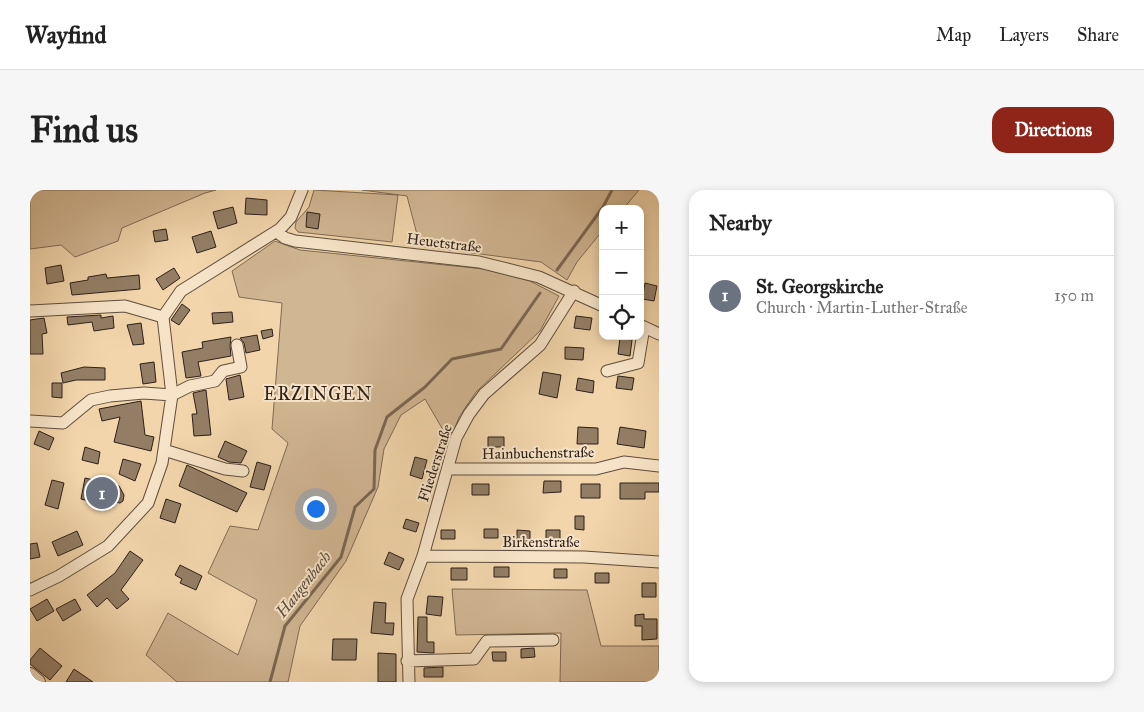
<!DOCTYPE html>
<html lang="en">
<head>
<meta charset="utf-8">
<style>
  :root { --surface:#fff; --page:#f6f6f6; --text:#222; --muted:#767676; --line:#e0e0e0; --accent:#8f2418 }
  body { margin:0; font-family:"IM FELL Great Primer",serif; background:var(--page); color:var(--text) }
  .controls { position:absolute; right:15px; top:15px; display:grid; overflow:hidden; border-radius:10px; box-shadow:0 2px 8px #0003 }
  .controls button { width:45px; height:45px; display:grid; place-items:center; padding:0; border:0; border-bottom:1px solid var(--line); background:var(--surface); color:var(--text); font:25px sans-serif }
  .you { position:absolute; left:285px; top:318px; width:18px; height:18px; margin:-12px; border:4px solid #fff; border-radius:50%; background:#1a73e8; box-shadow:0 0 0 8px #1a73e833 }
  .badge { display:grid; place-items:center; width:32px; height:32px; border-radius:50%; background:var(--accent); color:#fff; font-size:16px; font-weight:700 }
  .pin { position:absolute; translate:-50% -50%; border:2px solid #fff; box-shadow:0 1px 5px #0006 }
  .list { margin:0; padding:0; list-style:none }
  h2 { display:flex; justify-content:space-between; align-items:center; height:65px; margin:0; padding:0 20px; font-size:21px }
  h2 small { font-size:16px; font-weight:400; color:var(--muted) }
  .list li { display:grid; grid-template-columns:32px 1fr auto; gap:15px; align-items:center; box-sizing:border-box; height:80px; padding:0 20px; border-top:1px solid var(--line) }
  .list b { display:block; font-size:19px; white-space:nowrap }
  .list p { margin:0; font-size:16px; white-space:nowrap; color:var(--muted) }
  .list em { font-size:16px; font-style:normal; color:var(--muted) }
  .icon { flex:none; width:28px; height:28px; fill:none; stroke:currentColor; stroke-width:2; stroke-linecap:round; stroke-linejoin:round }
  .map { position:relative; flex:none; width:629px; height:492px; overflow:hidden; border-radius:15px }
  header { display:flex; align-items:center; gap:30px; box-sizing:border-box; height:70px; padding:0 25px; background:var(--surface); border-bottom:1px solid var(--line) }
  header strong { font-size:24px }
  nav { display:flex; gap:28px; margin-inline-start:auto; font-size:18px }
  .intro { display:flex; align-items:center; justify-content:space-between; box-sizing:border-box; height:120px; padding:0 30px }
  h1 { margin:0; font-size:35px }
  .button { padding:12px 22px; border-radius:15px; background:var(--accent); color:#fff; font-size:18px; font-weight:700 }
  main { display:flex; gap:30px; padding:0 30px }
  aside { flex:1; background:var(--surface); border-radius:15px; box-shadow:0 2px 8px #0003 }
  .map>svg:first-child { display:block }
  .green { fill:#d1b692; stroke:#7f6b56 }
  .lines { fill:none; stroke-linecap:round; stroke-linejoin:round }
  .stream { stroke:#7b6753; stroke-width:3 }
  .building { fill:#937e65; stroke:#2d2019 }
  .minor-casing { stroke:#5e4d3e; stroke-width:13 }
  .tertiary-casing { stroke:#5e4d3e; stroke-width:16 }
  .minor { stroke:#f7e4c8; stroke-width:11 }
  .tertiary { stroke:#f7e4c8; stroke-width:14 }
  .labels { text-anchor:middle; stroke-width:4; stroke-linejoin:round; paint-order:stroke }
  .street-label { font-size:15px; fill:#2d2019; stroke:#f7e4c8 }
  .water-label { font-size:16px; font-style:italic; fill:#5a4a3b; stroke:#f7e4c8 }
  .quarter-label { font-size:18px; letter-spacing:1px; fill:#2d2019; stroke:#f7e4c8 }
</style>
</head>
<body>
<header>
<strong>Wayfind</strong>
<nav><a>Map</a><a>Layers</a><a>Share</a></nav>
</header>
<div class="intro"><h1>Find us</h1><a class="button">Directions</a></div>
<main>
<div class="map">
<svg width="629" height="492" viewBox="0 0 629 492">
  <rect width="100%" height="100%" fill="#f2d5ab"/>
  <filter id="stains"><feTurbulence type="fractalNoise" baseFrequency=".004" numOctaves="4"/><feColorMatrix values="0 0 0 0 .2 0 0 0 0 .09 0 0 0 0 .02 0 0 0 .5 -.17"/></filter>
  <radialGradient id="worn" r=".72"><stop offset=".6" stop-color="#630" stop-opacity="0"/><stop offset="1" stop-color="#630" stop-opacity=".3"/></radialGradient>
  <path class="green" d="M0 0H186L175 3 92 38 88 51 45 67 31 55 0 59Z
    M284 0 368 5 362 52 268 42 265 38 266 32 279 17Z
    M332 0H609L593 19H573V40L547 72 537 90 511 72 390 56 377 6Z
    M245 51 270 60 454 79 500 91 529 106 510 141 446 202 429 227 423 243 413 240 395 209 371 225 354 259 348 297 316 371 270 436 258 492H147L116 465 138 423 208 465 227 410 178 383 200 336 228 340 258 253 242 239 252 113 209 107 202 81Z
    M422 399 557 400 571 456H629V492H530L531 443 426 445Z"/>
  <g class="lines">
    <path class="stream" d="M527 80 573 17 582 0
      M240 492 255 436 311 367 325 317 344 299 345 260 357 227 395 197 422 169 471 159 510 103"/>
  </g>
  <path class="building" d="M216 8 237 10V25L215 24Z
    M203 17 207 33 188 39 183 22Z
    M277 22 290 24 288 39 276 37Z
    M136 39 138 50 125 52 123 41Z
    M181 41 186 57 167 63 162 47Z
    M31 75 34 91 17 94 15 78Z
    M144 78 150 88 133 100 126 89Z
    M76 84 77 88 109 85 110 99 42 105 40 93 58 90V87Z
    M615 93 627 96 624 111 612 109Z
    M152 114 160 120 149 135 141 130Z
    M202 122 203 132 183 134 182 123Z
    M71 125V128L83 126 84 138 64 141 62 132 38 135 37 127Z
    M546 126 562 128 560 140 544 138Z
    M14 128 17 143 12 144 13 164H0V130Z
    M111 133 114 154 103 155 97 135Z
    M242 139 243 146 233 149 231 141Z
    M227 145 230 160 216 163 214 153 210 148Z
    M201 147 200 156 201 166 168 172 171 186 156 188 152 162 173 158 172 152Z
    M590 148 602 150 600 166 588 164Z
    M535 157 554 158 553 170 535 169Z
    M124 172 126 192 113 194 110 174Z
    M54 177 75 178V190H46L33 193 31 183Z
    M513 182 531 185 527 208 509 204Z
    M210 185 214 207 199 210 196 189Z
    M588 186 604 188 602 200 586 198Z
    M548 188 564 191 563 203 546 200Z
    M22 193H32V208L22 207Z
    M176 200 181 245 164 246 162 224H167L163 203Z
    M111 211 115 245 124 247 121 261 84 252 90 227 72 231 69 219Z
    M548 237 568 238V254H547Z
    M590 237 616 241 614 258 587 254Z
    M9 241 24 248 19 260 4 254Z
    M458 247H474V257H458Z
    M195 251 217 261 211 273 199 272 188 267Z
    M55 257 70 262 68 274 52 270Z
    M385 267 397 270 392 289 380 285Z
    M93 269 111 274 105 291 89 284Z
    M227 272 241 276 234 300 220 297Z
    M157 275 217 303 207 322 149 296Z
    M55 288 89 296 94 305 93 311 90 313 84 312 83 317 51 309Z
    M22 290 34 293 28 319 15 315Z
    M514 291H531V302L513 303Z
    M590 293H629V302H615V309H590Z
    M442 294H459V305H442Z
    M551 294H570V308H551Z
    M136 309 151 314 145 333 130 328Z
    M545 326H554V340L545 339Z
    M376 329 389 333 386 342 373 338Z
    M454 339H468V348H454Z
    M411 340H425V349H411Z
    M487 340 500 341V349H487Z
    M516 340H530V349H516Z
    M47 341 53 355 28 366 22 352Z
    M7 353 10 367 0 369V354Z
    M100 361 113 370 91 400 99 409 87 419 77 408 67 417 57 405 85 383Z
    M359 362 374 369 369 380 354 374Z
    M150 375 172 386 166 400 150 393 152 389 145 385Z
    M464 377H479V387H464Z
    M421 378H437V390H421Z
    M524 379H537V388H524Z
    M565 383H579V393H565Z
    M612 393H626V407H612Z
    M398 406 413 407 411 426 396 424Z
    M17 409 24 421 7 431 0 419Z
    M45 409 51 420 33 431 26 419Z
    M344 412 356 413 355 433H364L363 445 341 443Z
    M614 424V429H627V449L612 450V436H605V425Z
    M388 427H397V452H404V463L387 462Z
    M303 449H327L326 470H302Z
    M10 458 32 476 20 490 0 474V470Z
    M504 458 505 467 491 468V459Z
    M462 462H476V471H463Z
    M348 463 366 464V492H348Z
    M413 477V487H394V478Z
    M44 479 63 492H36Z"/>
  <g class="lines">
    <g class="minor-casing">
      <path id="minor" d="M247 42 255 48 265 51 449 72 509 87 573 116
        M0 121 95 116 133 127
        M610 135 629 144
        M577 181 608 173 614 137
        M0 231 33 233 61 210 80 206 114 203 142 205 160 196 185 191 193 181 211 177 207 155
        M134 260 195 279 213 281
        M418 279H566L594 272 629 276
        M393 366 554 367 629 372
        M0 400 29 386 78 356 118 313 132 273 142 205 133 127 151 101 250 39 261 27 272 0
        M377 471 444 469 457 451 523 450
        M379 492 377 409 393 366 426 248 439 224 454 204 510 155 544 101"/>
    </g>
    <g class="tertiary-casing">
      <path id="tertiary" d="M0 485 8 492"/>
    </g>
    <use href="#minor" class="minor"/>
    <use href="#tertiary" class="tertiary"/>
  </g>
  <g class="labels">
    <g class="street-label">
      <text transform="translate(414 53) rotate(7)" y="5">Heuetstraße</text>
      <text transform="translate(508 263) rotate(-1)" y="5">Hainbuchenstraße</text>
      <text transform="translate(405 273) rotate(-72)" y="5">Fliederstraße</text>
      <text x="511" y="357">Birkenstraße</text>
    </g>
    <g class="water-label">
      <text transform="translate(273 394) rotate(-52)" y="6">Haugenbach</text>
    </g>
    <g class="quarter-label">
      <text x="288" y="210">ERZINGEN</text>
    </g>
  </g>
  <rect width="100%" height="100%" filter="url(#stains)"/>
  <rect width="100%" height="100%" fill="url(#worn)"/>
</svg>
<div class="controls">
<button>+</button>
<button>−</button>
<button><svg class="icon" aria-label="locate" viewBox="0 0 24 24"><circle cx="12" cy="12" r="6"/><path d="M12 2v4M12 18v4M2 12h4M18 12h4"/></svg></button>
</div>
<div class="you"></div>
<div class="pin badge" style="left:72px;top:303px;background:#6b7280">1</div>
</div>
<aside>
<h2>Nearby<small></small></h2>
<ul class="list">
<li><span class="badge" style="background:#6b7280">1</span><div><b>St. Georgskirche</b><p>Church · Martin-Luther-Straße</p></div><em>150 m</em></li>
</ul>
</aside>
</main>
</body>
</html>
